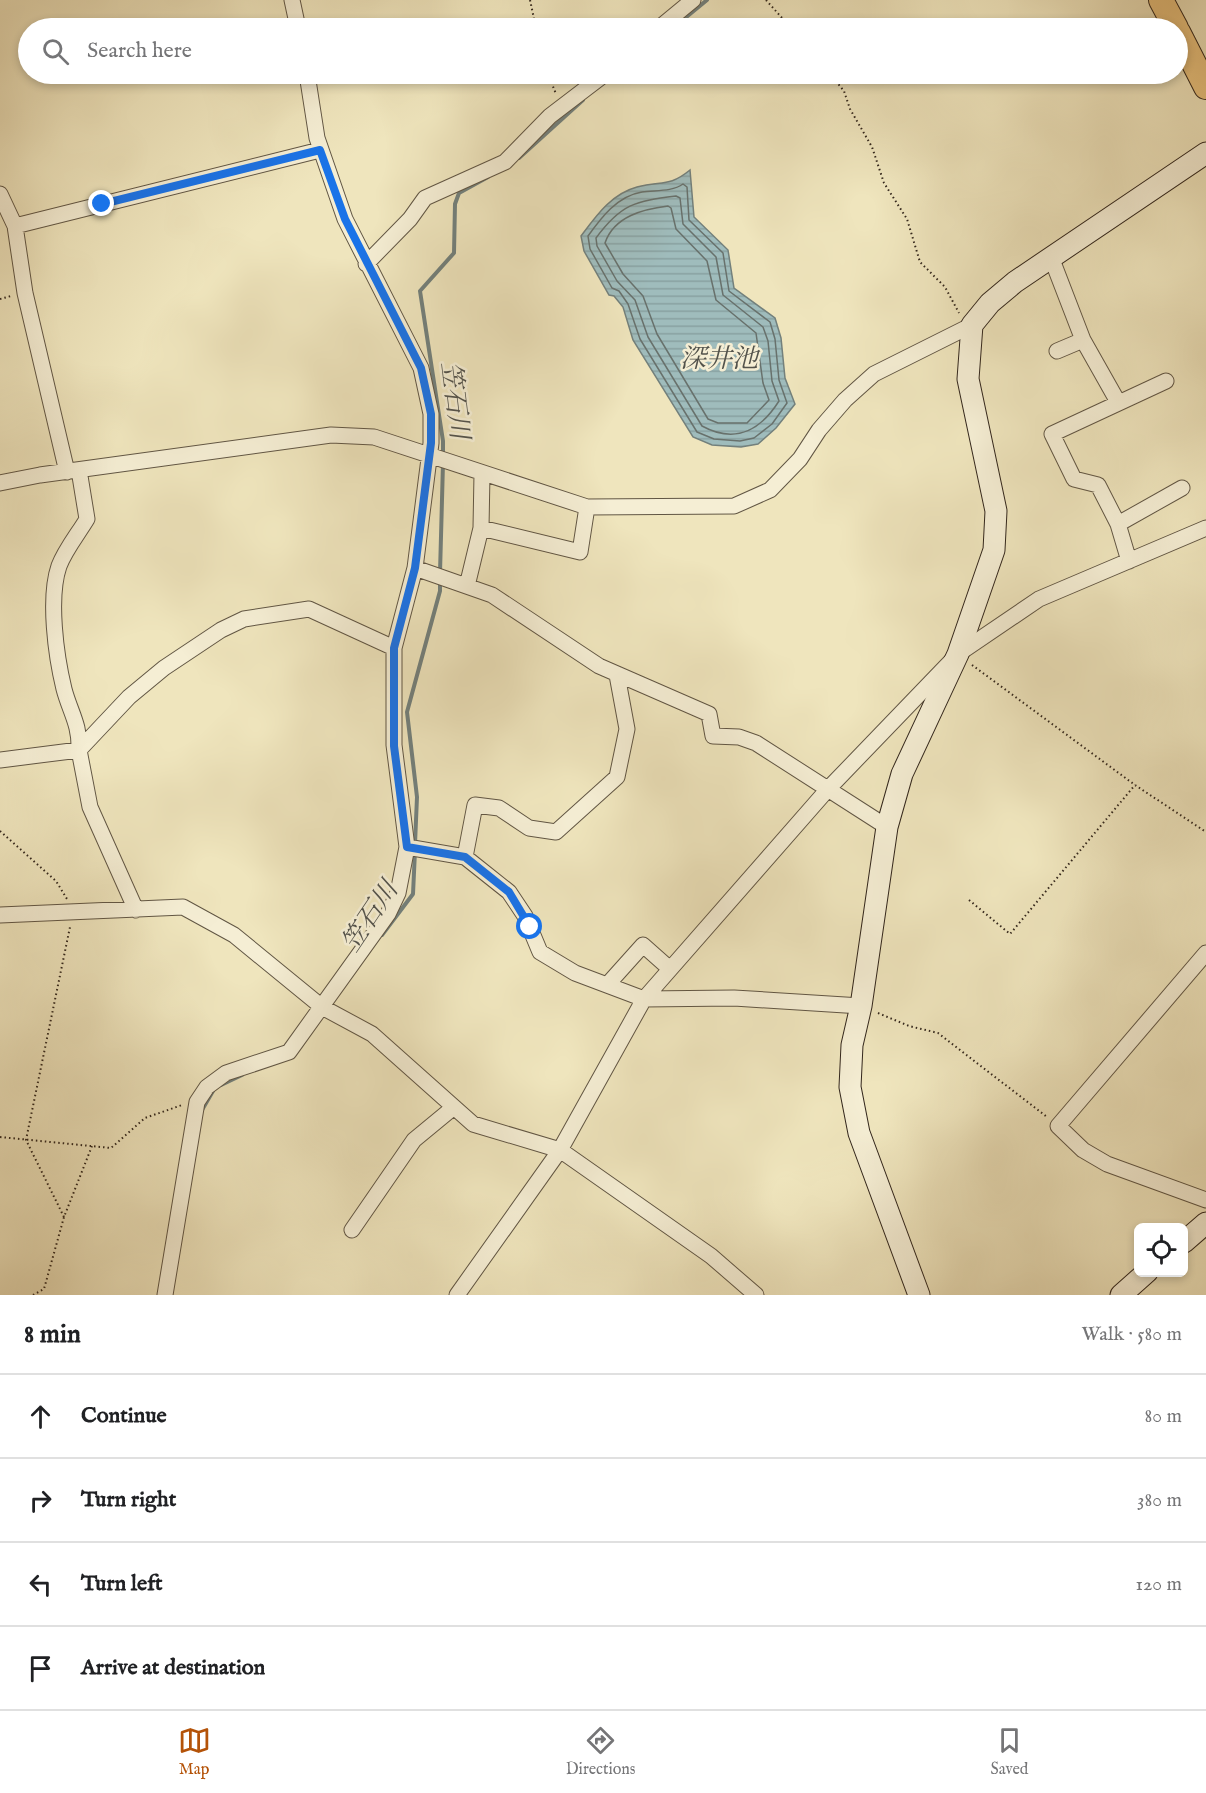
<!DOCTYPE html>
<html lang="en">
<head>
<meta charset="utf-8">
<style>
  :root { --surface:#fff; --page:#f2f2f2; --text:#202124; --muted:#757577; --line:#e0e0e0; --accent:#b45309 }
  body { margin:0; font-family:"IM FELL English","Noto Serif JP",serif; background:var(--page); color:var(--text) }
  .controls { position:absolute; right:18px; bottom:18px; display:grid; overflow:hidden; border-radius:9px; box-shadow:0 3px 9px #0003 }
  .controls button { width:54px; height:54px; display:grid; place-items:center; padding:0; border:0; border-bottom:2px solid var(--line); background:var(--surface); color:var(--text); font:30px sans-serif }
  .stop { position:absolute; width:18px; height:18px; margin:-14px; border:4px solid #1a73e8; border-radius:50%; background:#fff }
  .stop.end { background:#1a73e8; border-color:#fff; box-shadow:0 2px 6px #0008 }
  .list { margin:0; padding:0; list-style:none }
  h2 { display:flex; justify-content:space-between; align-items:center; height:78px; margin:0; padding:0 24px; font-size:26px }
  h2 small { font-size:20px; font-weight:400; color:var(--muted) }
  .list li { display:grid; grid-template-columns:39px 1fr auto; gap:18px; align-items:center; box-sizing:border-box; height:84px; padding:0 24px; border-top:2px solid var(--line) }
  .list b { display:block; font-size:22px; white-space:nowrap }
  .list em { font-size:20px; font-style:normal; color:var(--muted) }
  .icon { flex:none; width:33px; height:33px; fill:none; stroke:currentColor; stroke-width:2; stroke-linecap:round; stroke-linejoin:round }
  .map { position:relative; flex:none; width:1206px; height:1295px; overflow:hidden }
  .search { position:absolute; background:var(--surface); box-shadow:0 3px 9px #0003; left:18px; right:18px; top:18px; height:66px; display:flex; align-items:center; gap:15px; box-sizing:border-box; padding:0 21px; border-radius:33px; color:var(--muted); font-size:22px }
  .sheet { height:414px; background:var(--surface) }
  nav { display:flex; justify-content:space-around; align-items:center; box-sizing:border-box; height:84px; border-top:2px solid var(--line); background:var(--surface); font-size:16px; color:var(--muted) }
  nav a { display:grid; justify-items:center; gap:3px }
  nav .on { color:var(--accent) }
  .map>svg:first-child { display:block }
  .water { fill:url(#water-rules); stroke:#73807c; stroke-width:1.5 }
  .lines { fill:none; stroke-linecap:round; stroke-linejoin:round }
  .shore { stroke:#68716c; stroke-width:1.5 }
  .stream { stroke:#73807c; stroke-width:4 }
  .street-casing { stroke:#615644; stroke-width:17 }
  .secondary-casing { stroke:#32261c; stroke-width:23 }
  .primary-casing { stroke:#32261c; stroke-width:26 }
  .path { stroke:#32261c; stroke-width:2; stroke-dasharray:1.5 3; stroke-linecap:butt }
  .street { stroke:#f5eed4; stroke-width:15 }
  .secondary { stroke:#f5eed4; stroke-width:21 }
  .primary { stroke:#e8c27e; stroke-width:24 }
  .route { stroke:#1a73e8; stroke-width:8 }
  .labels { text-anchor:middle; stroke-width:5; stroke-linejoin:round; paint-order:stroke }
  .water-label { font-size:26px; font-style:italic; fill:#53534c; stroke:#f5eed4 }
</style>
</head>
<body>
<div class="map">
<svg width="1206" height="1295" viewBox="0 0 1206 1295">
  <defs>
    <pattern id="water-rules" width="6" height="5" patternUnits="userSpaceOnUse" patternTransform="scale(1.5)"><rect width="6" height="5" fill="#9fbcbc"/><path d="M0 2.5h6" fill="none" stroke="#89a1a1"/></pattern>
  </defs>
  <rect width="100%" height="100%" fill="#efe5bd"/>
  <filter id="stains"><feTurbulence type="fractalNoise" baseFrequency=".00333" numOctaves="4"/><feColorMatrix values="0 0 0 0 .2 0 0 0 0 .09 0 0 0 0 .02 0 0 0 .5 -.17"/></filter>
  <radialGradient id="worn" r=".72"><stop offset=".6" stop-color="#630" stop-opacity="0"/><stop offset="1" stop-color="#630" stop-opacity=".3"/></radialGradient>
  <path class="water" d="M690 170 694 217 728 250 734 288 775 318 781 338 785 378 795 404 776 428 758 444 741 447 712 445 693 437 633 340 623 307 614 296 609 295 584 251 581 236C596 216 611 194 637 187 661 180 668 188 690 170Z"/>
  <g class="lines">
    <path class="shore" d="M683 184 687 187 689 220 723 253 729 291 770 322 775 339 779 380 787 403 772 424 754 438 740 441 714 439 697 432 640 339 628 304 619 291 612 288 590 249 588 236C601 218 617 196 642 192 655 190 672 192 683 184Z
      M676 196 680 198 683 224 716 257 723 295 763 327 768 341 772 381 779 401C760 431 735 444 702 426L648 337 635 300 617 281 597 246 596 238C621 204 635 201 676 196Z
      M668 206 671 208 676 229 707 261 716 300 756 333 763 383 769 400 747 423H718L708 419 657 334 643 296 623 274 605 243C614 216 644 209 668 206Z"/>
    <path class="stream" d="M673 28 707 0
      M519 158 583 100
      M443 456V441L420 291 454 253 455 204 459 193 488 177
      M440 573 443 463
      M415 844 417 797 407 712 440 591V580
      M382 935 413 894 415 851
      M221 1085 242 1075
      M202 1110 213 1091"/>
    <g class="street-casing">
      <path id="street" d="M292 0 298 28
        M659 28 693 0
        M0 194 15 226 25 293 67 472
        M15 226 320 150
        M1051 257 1083 340 1118 402
        M366 264 410 219 425 198 505 162 550 116 605 74
        M1057 351 1083 340
        M79 470 87 519C78 534 65 550 59 566 48 598 56 656 64 689 70 712 80 724 79 750
        M0 483 40 475 331 435 374 437 587 507 734 506 770 490 800 459 819 430 845 400 874 374 972 325
        M1118 524 1182 488
        M481 528 580 552 587 507
        M1129 561 1118 524 1098 485 1074 479 1052 434 1166 381
        M415 568 492 595 599 666 709 714 713 736 739 737 756 743 887 827
        M467 586 481 528 482 474
        M79 750 129 697 164 668 221 630 244 619 309 609 394 648
        M0 760 79 750 90 807 136 910
        M407 847 465 857 509 892 525 916 540 952 575 973 644 999 734 998 861 1006
        M465 857 475 805 499 808 529 828 556 832 617 777 627 729 617 675
        M0 915 183 907 234 935 322 1007 372 1034 473 1124 560 1150 711 1256 756 1295
        M1206 953 1058 1126 1083 1150 1107 1164 1206 1200
        M608 984 643 945 670 969
        M352 1230 414 1140 454 1107
        M165 1295 197 1102 207 1087 226 1073 289 1052 388 914 398 893 407 847 394 745V648L415 568 431 443V414L421 368 345 219 317 138 307 74
        M457 1295 560 1150 644 999 828 789 958 654 1039 599 1206 528"/>
    </g>
    <g class="secondary-casing">
      <path id="secondary" d="M1184 1242 1206 1223
        M919 1295 859 1133 850 1087 852 1045 861 1006 887 827 902 774 958 654 994 550 996 511 968 379 972 325 990 303 1015 282 1206 153
        M1121 1295 1147 1272"/>
    </g>
    <g class="primary-casing">
      <path id="primary" d="M1161 0 1176 28
        M1178 32 1206 87"/>
    </g>
    <path class="path" d="M530 0 536 28
      M766 0 791 28
      M548 74 556 94
      M830 74 844 91 850 109 872 147 884 183 907 219 920 262 945 287 959 313
      M0 299 11 296
      M972 665 1135 785 1206 832
      M0 831 56 881 67 899
      M969 900 1010 934 1135 785
      M878 1013 909 1026 938 1033 1047 1117
      M0 1137 111 1148 145 1118 182 1105
      M64 1217 26 1140 70 927
      M33 1295 44 1289 64 1217 92 1146"/>
    <use href="#street" class="street"/>
    <use href="#secondary" class="secondary"/>
    <use href="#primary" class="primary"/>
  </g>
  <g class="lines">
    <path class="route" d="M102 204 320 150 345 219 421 368 431 414V443L415 568 394 648V746L407 847 465 857 509 892 530 927"/>
  </g>
  <g class="labels">
    <g class="water-label">
      <text x="719" y="367">深井池</text>
      <text transform="translate(456 400) rotate(83)" y="9">笠石川</text>
      <text transform="translate(369 916) rotate(-56)" y="9">笠石川</text>
    </g>
  </g>
  <rect width="100%" height="100%" filter="url(#stains)"/>
  <rect width="100%" height="100%" fill="url(#worn)"/>
</svg>
<div class="controls">
<button><svg class="icon" aria-label="locate" viewBox="0 0 24 24"><circle cx="12" cy="12" r="6"/><path d="M12 2v4M12 18v4M2 12h4M18 12h4"/></svg></button>
</div>
<div class="stop" style="left:530px;top:927px"></div>
<div class="stop end" style="left:102px;top:204px"></div>
<div class="search"><svg class="icon" aria-label="search" viewBox="0 0 24 24"><circle cx="10" cy="10" r="6"/><path d="M15 15l6 6"/></svg>Search here</div>
</div>
<section class="sheet">
<h2>8 min<small>Walk · 580 m</small></h2>
<ul class="list">
<li><svg class="icon" aria-label="ahead" viewBox="0 0 24 24"><path d="M12 20V5M6 11l6-6 6 6"/></svg><div><b>Continue</b></div><em>80 m</em></li>
<li><svg class="icon" aria-label="right" viewBox="0 0 24 24"><path d="M7 20v-9h11M14 6l5 5-5 5"/></svg><div><b>Turn right</b></div><em>380 m</em></li>
<li><svg class="icon" aria-label="left" viewBox="0 0 24 24"><path d="M17 20v-9H6M10 6l-5 5 5 5"/></svg><div><b>Turn left</b></div><em>120 m</em></li>
<li><svg class="icon" aria-label="arrive" viewBox="0 0 24 24"><path d="M6 21V4h12l-3 4 3 4H6"/></svg><div><b>Arrive at destination</b></div></li>
</ul>
</section>
<nav>
<a class="on"><svg class="icon" aria-label="map" viewBox="0 0 24 24"><path d="M3 6l6-2 6 2 6-2v14l-6 2-6-2-6 2zM9 4v14M15 6v14"/></svg>Map</a>
<a><svg class="icon" aria-label="directions" viewBox="0 0 24 24"><path d="M12 3l9 9-9 9-9-9zM9 14v-3h6M13 9l2 2-2 2"/></svg>Directions</a>
<a><svg class="icon" aria-label="saved" viewBox="0 0 24 24"><path d="M7 4h10v16l-5-4-5 4z"/></svg>Saved</a>
</nav>
</body>
</html>
